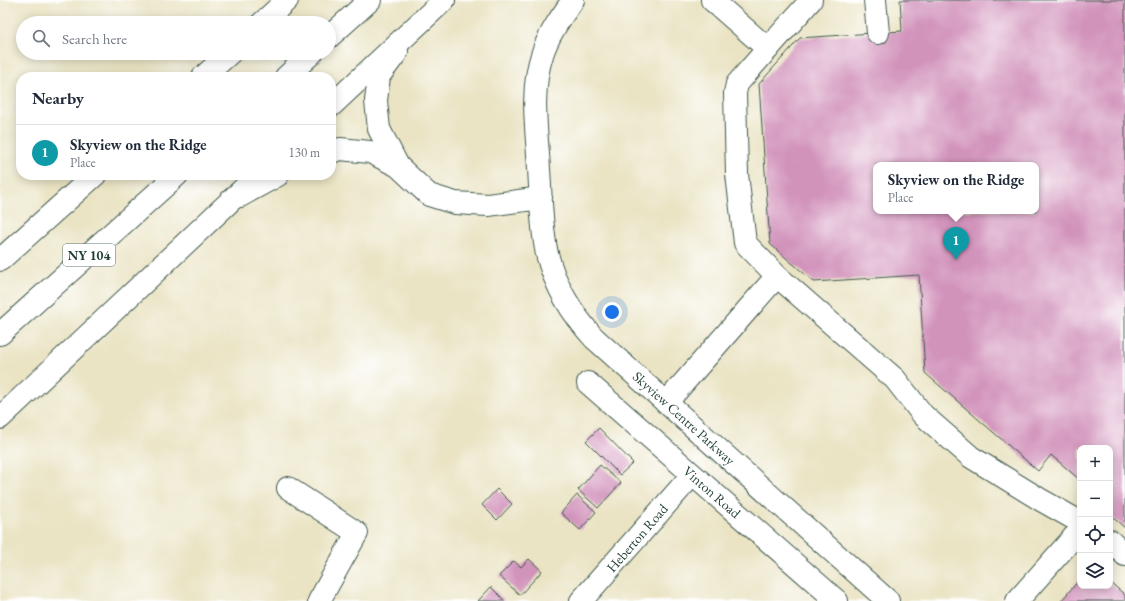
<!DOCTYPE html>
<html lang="en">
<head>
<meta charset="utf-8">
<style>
  :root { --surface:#fff; --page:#f2f2f3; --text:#1f2937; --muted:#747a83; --line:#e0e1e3; --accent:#1f6fb2 }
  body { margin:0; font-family:"EB Garamond",serif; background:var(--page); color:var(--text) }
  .controls { position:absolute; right:12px; bottom:12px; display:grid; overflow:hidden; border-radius:8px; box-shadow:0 2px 10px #0003 }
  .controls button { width:36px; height:36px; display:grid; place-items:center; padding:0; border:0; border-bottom:1px solid var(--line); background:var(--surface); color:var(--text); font:20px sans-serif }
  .you { position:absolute; left:612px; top:312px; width:14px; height:14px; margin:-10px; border:3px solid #fff; border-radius:50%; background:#1a73e8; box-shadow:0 0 0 6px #1a73e833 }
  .badge { display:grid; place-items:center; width:26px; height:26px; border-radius:50%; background:var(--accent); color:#fff; font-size:13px; font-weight:700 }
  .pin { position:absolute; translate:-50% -33px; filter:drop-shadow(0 1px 2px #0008) }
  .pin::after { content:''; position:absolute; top:21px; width:14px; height:12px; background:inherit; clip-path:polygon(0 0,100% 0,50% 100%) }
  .popup { position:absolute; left:873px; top:162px; width:166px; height:52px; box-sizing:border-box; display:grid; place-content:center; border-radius:8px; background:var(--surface); filter:drop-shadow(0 1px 3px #0005); font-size:13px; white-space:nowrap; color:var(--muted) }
  .popup b { font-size:15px; color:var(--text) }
  .popup::after { content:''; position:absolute; left:50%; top:100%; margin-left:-8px; border:8px solid transparent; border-top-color:var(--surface) }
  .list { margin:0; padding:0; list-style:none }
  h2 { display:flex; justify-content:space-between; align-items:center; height:52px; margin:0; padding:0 16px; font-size:17px }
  h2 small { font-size:13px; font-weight:400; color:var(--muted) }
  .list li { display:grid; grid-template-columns:26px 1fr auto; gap:12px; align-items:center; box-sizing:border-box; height:56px; padding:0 16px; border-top:1px solid var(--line) }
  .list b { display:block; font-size:15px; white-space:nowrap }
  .list p { margin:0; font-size:13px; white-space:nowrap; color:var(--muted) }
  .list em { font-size:13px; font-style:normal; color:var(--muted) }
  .icon { flex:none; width:22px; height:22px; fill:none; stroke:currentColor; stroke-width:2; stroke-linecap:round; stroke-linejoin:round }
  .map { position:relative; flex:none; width:1125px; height:601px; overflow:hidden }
  .search { position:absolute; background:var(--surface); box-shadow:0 2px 10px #0003; left:16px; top:16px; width:320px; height:44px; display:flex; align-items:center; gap:10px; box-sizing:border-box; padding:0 14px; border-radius:22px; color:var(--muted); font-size:15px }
  .panel { position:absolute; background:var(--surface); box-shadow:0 2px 10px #0003; left:16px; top:72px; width:320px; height:108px; border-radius:16px }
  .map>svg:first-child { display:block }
  .building { fill:#d293bb; fill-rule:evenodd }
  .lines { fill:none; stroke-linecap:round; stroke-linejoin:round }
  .minor-casing { stroke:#3d564a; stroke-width:24 }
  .major-casing { stroke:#3d564a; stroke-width:24 }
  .highway-casing { stroke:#3d564a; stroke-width:24 }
  .minor { stroke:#fff; stroke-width:22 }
  .major { stroke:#fff; stroke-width:22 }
  .highway { stroke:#fff; stroke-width:22 }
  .labels { text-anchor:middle; stroke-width:3; stroke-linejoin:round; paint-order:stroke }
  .shield { fill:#fff; stroke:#627771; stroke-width:1 }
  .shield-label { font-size:13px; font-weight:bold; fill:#1f3d34 }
  .street-label { font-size:14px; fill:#1f3d34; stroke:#fff }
</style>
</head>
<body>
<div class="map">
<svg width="1125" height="601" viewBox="0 0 1125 601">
  <rect width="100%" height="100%" fill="#fff"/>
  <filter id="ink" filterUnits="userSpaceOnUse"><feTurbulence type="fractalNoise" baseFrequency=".025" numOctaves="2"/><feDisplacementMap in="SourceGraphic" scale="8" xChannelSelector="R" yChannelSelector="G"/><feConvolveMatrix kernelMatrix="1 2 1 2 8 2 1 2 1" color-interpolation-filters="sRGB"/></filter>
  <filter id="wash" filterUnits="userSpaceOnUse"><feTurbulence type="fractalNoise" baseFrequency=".012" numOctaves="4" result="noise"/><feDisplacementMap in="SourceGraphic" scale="16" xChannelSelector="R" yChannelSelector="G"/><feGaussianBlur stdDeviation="0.9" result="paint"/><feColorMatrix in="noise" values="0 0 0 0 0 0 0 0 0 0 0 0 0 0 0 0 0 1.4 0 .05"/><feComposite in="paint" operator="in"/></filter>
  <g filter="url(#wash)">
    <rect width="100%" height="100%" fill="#eae4c4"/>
    <g id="blocks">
      <path class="building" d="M900 0H1125V528L1110 515V448H1080V480L1051 455 1038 471 925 373 919 275 814 282 770 244 759 84 800 38 902 31ZM876 165H1036V211H876Z
        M599 428 633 463 620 475 586 441Z
        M600 465 621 483 598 508 578 490Z
        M497 489 512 504 497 520 482 505Z
        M577 495 596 512 580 530 561 513Z
        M529 559 542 571 520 595 499 576 514 561 521 567Z
        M1080 579V586H1110V582L1125 595V601H1061Z
        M491 587 505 601H478Z"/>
    </g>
  </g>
  <g filter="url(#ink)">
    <use href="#blocks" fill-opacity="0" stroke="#3d564a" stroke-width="1"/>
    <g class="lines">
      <g class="minor-casing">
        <path id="minor" d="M573 0C561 17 548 35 542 55 530 92 537 132 539 169 541 197 541 227 547 254 555 285 572 314 594 338L888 601
          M712 0 768 49
          M811 0 750 69 737 84 735 93 737 174 745 243 777 276 895 379 923 415 971 457 1041 500 1080 522
          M875 0 878 33
          M397 52 379 76 376 101 379 129 398 166
          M331 152 340 149 370 152 398 166 429 195 455 203 488 205 541 198
          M240 196 278 175
          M588 383 837 601
          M666 403 777 276
          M288 488 357 533 319 601
          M1110 541 1125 555
          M581 601 692 475
          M1017 601 1080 530"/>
      </g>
      <g class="major-casing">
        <path id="major" d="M331 106 444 0
          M0 418 258 175"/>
      </g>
      <g class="highway-casing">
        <path id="highway" d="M262 23 287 0
          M329 37 370 0
          M203 77 230 53
          M286 77 312 53
          M0 260 95 175
          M0 334 177 175"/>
      </g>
      <use href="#minor" class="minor"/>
      <use href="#major" class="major"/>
      <use href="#highway" class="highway"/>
    </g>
  </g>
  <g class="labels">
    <rect class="shield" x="63" y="244" width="52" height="22" rx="3"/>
    <g class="shield-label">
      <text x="89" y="260">NY 104</text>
    </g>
    <g class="street-label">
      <text transform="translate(684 418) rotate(42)" y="5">Skyview Centre Parkway</text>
      <text transform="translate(712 492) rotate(41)" y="5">Vinton Road</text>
      <text transform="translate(637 538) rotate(-49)" y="5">Heberton Road</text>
    </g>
  </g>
</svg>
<div class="controls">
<button>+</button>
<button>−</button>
<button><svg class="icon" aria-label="locate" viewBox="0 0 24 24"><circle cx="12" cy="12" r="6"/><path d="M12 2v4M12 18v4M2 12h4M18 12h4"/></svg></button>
<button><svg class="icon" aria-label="layers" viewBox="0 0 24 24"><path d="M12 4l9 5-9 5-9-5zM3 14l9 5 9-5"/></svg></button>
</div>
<div class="you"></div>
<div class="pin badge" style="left:956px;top:260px;background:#0f9aa8">1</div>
<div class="popup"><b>Skyview on the Ridge</b>Place</div>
<div class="search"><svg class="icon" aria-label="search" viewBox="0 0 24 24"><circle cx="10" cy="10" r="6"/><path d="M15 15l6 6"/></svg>Search here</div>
<section class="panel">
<h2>Nearby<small></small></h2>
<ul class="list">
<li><span class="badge" style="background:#0f9aa8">1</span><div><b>Skyview on the Ridge</b><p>Place</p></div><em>130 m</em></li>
</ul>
</section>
</div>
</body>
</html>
